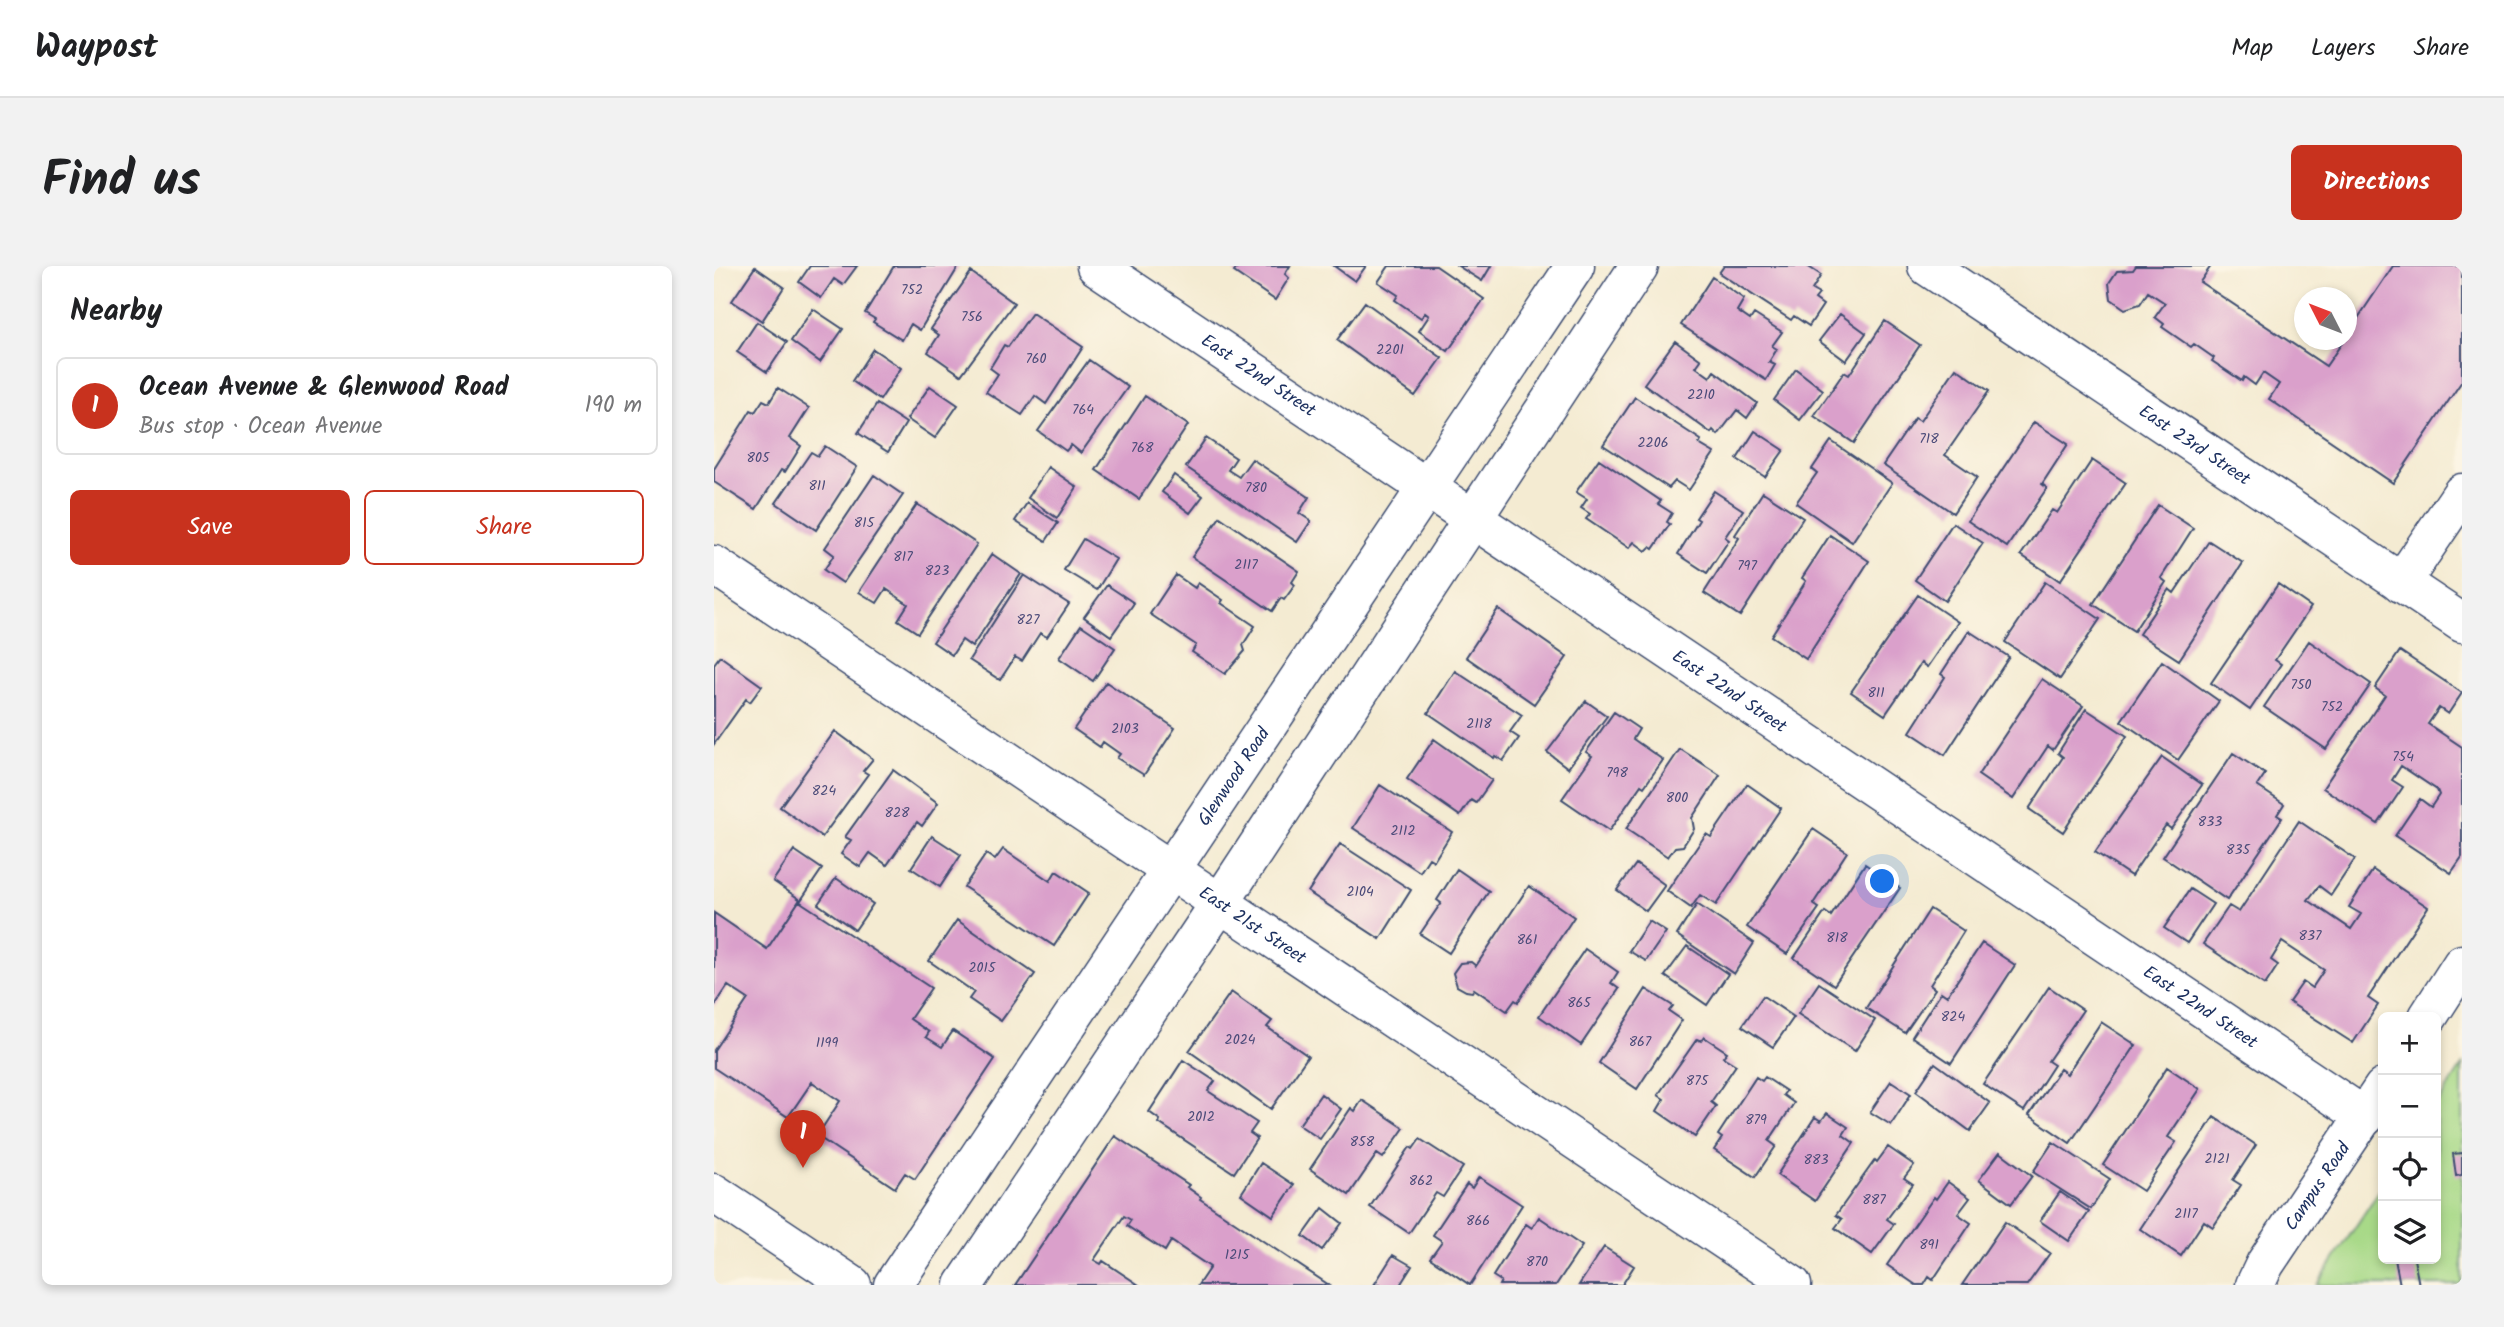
<!DOCTYPE html>
<html lang="en">
<head>
<meta charset="utf-8">
<style>
  :root { --surface:#fff; --page:#f2f2f2; --text:#202124; --muted:#757577; --line:#e0e0e0; --accent:#c8321e }
  body { margin:0; font-family:Kalam,sans-serif; background:var(--page); color:var(--text) }
  .controls { position:absolute; right:21px; bottom:21px; display:grid; overflow:hidden; border-radius:10px; box-shadow:0 4px 10px #0003 }
  .controls button { width:63px; height:63px; display:grid; place-items:center; padding:0; border:0; border-bottom:2px solid var(--line); background:var(--surface); color:var(--text); font:35px sans-serif }
  .compass { position:absolute; left:1580px; top:21px; width:63px; height:63px; border-radius:50%; background:var(--surface); box-shadow:0 4px 10px #0003; rotate:312deg }
  .you { position:absolute; left:1169px; top:616px; width:24px; height:24px; margin:-18px; border:5px solid #fff; border-radius:50%; background:#1a73e8; box-shadow:0 0 0 10px #1a73e833 }
  .badge { display:grid; place-items:center; width:46px; height:46px; border-radius:50%; background:var(--accent); color:#fff; font-size:23px; font-weight:700 }
  .pin { position:absolute; translate:-50% -58px; filter:drop-shadow(0 2px 4px #0008) }
  .pin::after { content:''; position:absolute; top:37px; width:24px; height:21px; background:inherit; clip-path:polygon(0 0,100% 0,50% 100%) }
  .list { margin:0; padding:0; list-style:none }
  h2 { display:flex; justify-content:space-between; align-items:center; height:91px; margin:0; padding:0 28px; font-size:30px }
  h2 small { font-size:23px; font-weight:400; color:var(--muted) }
  .list li { display:grid; grid-template-columns:46px 1fr auto; gap:21px; align-items:center; box-sizing:border-box; height:98px; margin:0 14px 14px; padding:0 14px; border:2px solid var(--line); border-radius:10px }
  .list b { display:block; font-size:26px; white-space:nowrap }
  .list p { margin:0; font-size:23px; white-space:nowrap; color:var(--muted) }
  .list em { font-size:23px; font-style:normal; color:var(--muted) }
  .actions { display:flex; gap:14px; padding:21px 28px }
  .actions a { flex:1; padding:16px 0; border:2px solid var(--accent); border-radius:10px; text-align:center; font-size:24px; color:var(--accent) }
  .actions .main { background:var(--accent); color:#fff }
  .icon { flex:none; width:38px; height:38px; fill:none; stroke:currentColor; stroke-width:2; stroke-linecap:round; stroke-linejoin:round }
  .map { position:relative; flex:none; width:1748px; height:1019px; overflow:hidden; border-radius:10px }
  header { display:flex; align-items:center; gap:42px; box-sizing:border-box; height:98px; padding:0 35px; background:var(--surface); border-bottom:2px solid var(--line) }
  header strong { font-size:33px }
  nav { display:flex; gap:38px; margin-inline-start:auto; font-size:24px }
  .intro { display:flex; align-items:center; justify-content:space-between; box-sizing:border-box; height:168px; padding:0 42px }
  h1 { margin:0; font-size:49px }
  .button { padding:18px 32px; border-radius:10px; background:var(--accent); color:#fff; font-size:24px; font-weight:700 }
  main { display:flex; gap:42px; padding:0 42px }
  aside { flex:1; background:var(--surface); border-radius:10px; box-shadow:0 4px 10px #0003 }
  .map>svg:first-child { display:block }
  .park { fill:#a8d988; stroke:#628473; stroke-width:2 }
  .building { fill:#daa0cb }
  .lines { fill:none; stroke-linecap:round; stroke-linejoin:round }
  .minor-casing { stroke:#3c4b6f; stroke-width:41 }
  .secondary-casing { stroke:#3c4b6f; stroke-width:41 }
  .minor { stroke:#fff; stroke-width:38 }
  .secondary { stroke:#fff; stroke-width:38 }
  .labels { text-anchor:middle; stroke-width:6; stroke-linejoin:round; paint-order:stroke }
  .number-label { font-size:14px; fill:#4b4b79 }
  .street-label { font-size:18px; fill:#1b2f5e; stroke:#fcf5e5 }
</style>
</head>
<body>
<header>
<strong>Waypost</strong>
<nav><a>Map</a><a>Layers</a><a>Share</a></nav>
</header>
<div class="intro"><h1>Find us</h1><a class="button">Directions</a></div>
<main>
<aside>
<h2>Nearby<small></small></h2>
<ul class="list">
<li><span class="badge">1</span><div><b>Ocean Avenue &amp; Glenwood Road</b><p>Bus stop · Ocean Avenue</p></div><em>190 m</em></li>
</ul>
<div class="actions"><a class="main">Save</a><a>Share</a></div>
</aside>
<div class="map">
<svg width="1748" height="1019" viewBox="0 0 1748 1019">
  <rect width="100%" height="100%" fill="#fcf5e5"/>
  <filter id="ink" filterUnits="userSpaceOnUse"><feTurbulence type="fractalNoise" baseFrequency=".0143" numOctaves="2"/><feDisplacementMap in="SourceGraphic" scale="14" xChannelSelector="R" yChannelSelector="G"/><feConvolveMatrix kernelMatrix="1 2 1 2 8 2 1 2 1" color-interpolation-filters="sRGB"/></filter>
  <filter id="wash" filterUnits="userSpaceOnUse"><feTurbulence type="fractalNoise" baseFrequency=".00686" numOctaves="4" result="noise"/><feDisplacementMap in="SourceGraphic" scale="28" xChannelSelector="R" yChannelSelector="G"/><feGaussianBlur stdDeviation="1.57" result="paint"/><feColorMatrix in="noise" values="0 0 0 0 0 0 0 0 0 0 0 0 0 0 0 0 0 1.4 0 .05"/><feComposite in="paint" operator="in"/></filter>
  <g filter="url(#wash)">
    <rect width="100%" height="100%" fill="#f4ebd2"/>
    <path class="park" d="M1748 800V1019H1603L1669 919V993H1722V840Z"/>
    <g id="blocks">
      <path class="building" d="M96 0H143L129 19 120 13 107 32 85 16Z
        M180 0H245L206 64 197 58 188 74 159 56 161 53 151 47Z
        M524 0H576L571 8 575 12 561 34 520 6Z
        M620 0H652L641 15Z
        M675 0H722L770 33 734 85 705 65 715 50 711 47 707 52 681 34 684 29 664 16Z
        M744 0H777L768 15Z
        M1010 0H1093L1107 9 1098 24 1105 28 1101 33 1109 39 1095 60 1080 50 1077 54 1005 7Z
        M1422 0H1497L1486 16 1612 100 1630 74H1632V70L1679 0H1748V115L1679 217 1555 133 1565 118 1549 107 1541 119 1530 111 1528 115 1498 95 1500 92 1480 78 1477 81 1448 61 1450 58 1441 51 1451 37 1434 26 1426 38 1411 43 1397 33 1395 17 1403 5 1419 4Z
        M41 1 70 21 48 55 18 35Z
        M257 6 300 37 247 109 214 86 225 69 217 63Z
        M998 11 1030 33 1023 45 1036 54 1040 48 1068 66 1058 80 1063 83 1055 96 1061 99 1052 114 967 59Z
        M651 36 728 92 701 130 623 74Z
        M99 43 129 63 106 96 77 75Z
        M318 47 369 81 332 138 321 130 308 149 272 126 284 108 276 102 290 79 294 81Z
        M1126 48 1152 67 1132 95 1105 75Z
        M1171 55 1206 79 1140 177 1100 150 1130 106 1135 109Z
        M43 56 73 76 53 106 23 86Z
        M961 75 987 94 982 101 996 111 1000 105 1043 137 1033 152 1023 144 1004 169 999 164 997 167 930 118Z
        M159 83 187 102 166 134 138 115Z
        M375 94 414 121 367 187 357 179 352 185 324 165Z
        M1242 102 1275 125 1231 189 1263 211 1239 247 1169 199 1201 152 1206 155Z
        M1082 103 1109 124 1086 154 1060 134Z
        M216 120 244 139 221 172 193 153Z
        M64 122 95 142 76 172 87 180 71 206 67 204 42 243 0 216V203L37 144 41 146 49 134 55 137Z
        M431 130 474 159 425 233 382 204Z
        M921 131 987 174 985 178 1000 187 975 224 961 215 955 222 889 179Z
        M163 138 192 157 174 186 144 167Z
        M1320 156 1354 178 1328 218 1333 222 1293 281 1254 255Z
        M1041 165 1070 184 1051 211 1023 193Z
        M492 172 522 192 514 204 525 211 538 193 595 231 585 247 597 255 583 276 472 201Z
        M1117 175 1178 217 1138 276 1082 237 1103 207 1098 203Z
        M111 180 143 201 102 264 62 237 97 186 104 190Z
        M885 193 947 235 944 238 958 247 953 256 956 258 939 283 936 281 932 285 920 276 915 282 872 253 876 248 867 242 873 233 862 226Z
        M1378 194 1412 217 1346 315 1307 289 1338 244 1343 247Z
        M334 201 363 221 343 252 314 232Z
        M160 209 189 229 129 317 110 304 120 289 111 282Z
        M460 209 489 230 476 247 448 226Z
        M1000 225 1029 244 1011 271 1015 274 993 307 964 288 985 254 982 252Z
        M1049 226 1089 252 1026 350 990 327 1025 272 1021 269Z
        M313 237 344 257 332 275 301 255Z
        M203 238 263 278 204 367 184 354 194 338 172 323 163 337 145 326Z
        M1444 239 1479 262 1447 312 1452 316 1420 365 1379 338Z
        M506 251 585 305 578 316 581 319 570 334 567 332 558 345 478 291Z
        M1239 257 1269 277 1231 335 1201 314Z
        M1116 269 1155 295 1092 393 1057 370 1092 315 1088 312Z
        M369 273 402 293 383 324 350 304Z
        M1495 275 1529 297 1465 394 1425 368 1455 323 1460 327Z
        M278 288 307 308 258 381 248 374 238 389 219 376Z
        M310 309 355 338 333 371 326 367 308 395 301 391 286 414 255 394Z
        M462 309 481 322 484 317 509 334 507 337 541 360 529 379 531 385 511 408 478 386 482 379 436 348Z
        M1331 316 1386 353 1346 413 1291 376Z
        M1564 318 1597 341 1561 394 1567 398 1536 444 1497 417Z
        M393 319 420 337 397 370 370 351Z
        M1204 329 1244 356 1213 401 1207 397 1171 449 1137 426Z
        M784 343 853 391 820 438 752 391Z
        M367 359 401 382 379 415 345 392Z
        M1255 365 1295 391 1231 489 1196 466 1231 411 1227 408Z
        M1595 375 1657 418 1612 483 1550 441Z
        M1686 385 1748 427 1734 448 1725 442 1714 458 1748 481V591L1737 607 1681 570 1706 533 1717 541 1725 529 1723 524 1687 500 1678 514 1689 521 1664 558 1609 522 1671 429 1661 422Z
        M6 390 48 420 36 436 32 433 0 478V398Z
        M1448 395 1505 435 1464 494 1407 455Z
        M741 405 808 449 796 466 805 472 789 495 781 490 780 492 714 447Z
        M1328 413 1369 440 1339 484 1334 480 1299 533 1264 509Z
        M392 416 461 462 430 509 403 492 406 488 389 476 386 481 360 463Z
        M872 435 893 450 854 502 833 486Z
        M1372 443 1413 470 1349 566 1315 543 1349 491 1344 487Z
        M900 446 925 463 919 473 949 494 930 521 927 519 895 565 848 533 878 490 872 486Z
        M121 465 159 493 149 505 154 508 108 571 66 541Z
        M720 473 778 514 762 537 757 534 746 550 693 513Z
        M966 483 1006 509 978 552 980 563 969 580 961 581 954 591 912 563Z
        M1519 487 1551 508 1543 520 1570 538 1563 549 1568 552 1513 634 1449 591Z
        M1448 491 1488 519 1457 563 1452 559 1417 610 1381 586Z
        M179 504 224 537 208 560 203 556 173 599 156 587 146 601 127 588 137 574 131 571Z
        M1033 518 1067 542 1002 639 986 629 977 642 953 625 992 568 997 571Z
        M666 519 738 566 720 595 715 592 706 606 639 562Z
        M1585 555 1641 593 1617 629 1605 620 1594 634 1637 663 1647 648 1635 641 1659 604 1714 641 1654 732 1664 739 1639 777 1575 736 1589 716 1598 722 1610 704 1568 676 1557 694 1564 699 1551 719 1489 678 1515 640 1525 646Z
        M1099 563 1133 586 1099 638 1105 642 1073 688 1033 661Z
        M218 570 247 589 226 621 197 602Z
        M626 578 697 624 666 673 594 626Z
        M289 583 336 615 342 605 375 627 340 680 250 621 272 588 281 594Z
        M80 584 108 603 87 634 59 615Z
        M922 598 951 619 932 645 903 624Z
        M1151 598 1186 622 1120 719 1080 692 1111 646 1117 650Z
        M743 603 775 625 735 687 706 668 727 637 723 634Z
        M122 612 159 638 141 664 104 638Z
        M815 620 860 651 804 736 801 734 793 745 760 723 758 726 752 725 743 720 739 707 746 697 757 696 762 700Z
        M1476 623 1499 638 1473 677 1450 662Z
        M85 635 217 722 196 753 215 766 212 771 228 781 239 765 281 793 201 913 191 907 181 922 103 870 126 835 98 816 74 851 0 802V784L34 733 14 720 0 741V647L53 683Z
        M983 638 1040 677 1020 708 963 669Z
        M1216 643 1250 665 1216 719 1221 723 1191 767 1152 742Z
        M243 654 321 708 287 755 255 733 260 726 215 695Z
        M935 655 952 666 932 695 915 685Z
        M1268 677 1301 699 1237 797 1198 771 1227 726 1233 730Z
        M973 680 1014 708 993 739 951 710Z
        M871 683 904 706 897 717 905 723 867 779 825 750Z
        M1105 717 1161 754 1141 785 1084 748Z
        M1335 721 1369 744 1334 795 1340 799 1310 845 1269 818Z
        M932 723 959 740 955 745 968 754 923 823 885 797Z
        M517 726 558 755 553 761 594 790 557 843 475 785Z
        M1049 730 1080 751 1059 781 1028 760Z
        M1387 756 1422 779 1356 877 1315 849 1346 803 1353 808Z
        M990 771 1013 786 1009 791 1022 799 997 836 1002 840 981 871 943 845 950 833 944 829 983 773 987 775Z
        M469 794 501 815 494 825 543 857 536 867 543 872 520 907 445 857 446 854 435 846Z
        M1221 797 1276 837 1256 865 1202 825Z
        M1453 801 1486 823 1454 871 1462 876 1429 925 1389 899Z
        M1042 811 1048 815 1051 811 1072 825 1069 829 1080 837 1055 875 1062 880 1041 911 1000 884 1008 872 1004 869Z
        M1177 815 1197 828 1177 859 1156 846Z
        M607 828 627 843 606 873 585 859Z
        M648 834 690 862 669 892 663 888 635 929 596 903 637 842 641 845Z
        M1113 847 1134 861 1129 869 1140 877 1101 935 1063 909 1101 851 1107 855Z
        M1500 851 1542 879 1519 914 1527 919 1499 961 1490 955 1467 990 1426 963Z
        M401 870 475 919 473 921 487 931 486 933 615 1019H484L496 1001 457 975 451 985 413 960 417 954 410 950 380 994 387 998 389 995 425 1019H301Z
        M706 873 749 901 729 931 722 927 695 967 656 941 696 881 699 883Z
        M1339 876 1396 913 1377 943 1319 906Z
        M1174 881 1200 899 1190 912 1199 918 1173 953 1180 958 1158 988 1121 962 1128 953 1122 949 1161 894 1163 896Z
        M1286 886 1318 910 1297 938 1265 914Z
        M1748 887V909L1742 910 1739 888Z
        M547 897 580 919 559 950 527 928Z
        M765 911 808 939 756 1019 716 992 728 975 719 969 753 918 758 922Z
        M1234 916 1256 932 1244 948 1257 957 1219 1014 1215 1011 1210 1019H1202L1173 999 1220 931 1222 933Z
        M1346 926 1375 946 1355 975 1326 955Z
        M609 942 628 957 608 984 589 970Z
        M825 951 868 980 842 1019H785L787 1015 779 1010 812 958 818 962Z
        M1291 956 1336 987 1313 1019H1248Z
        M890 981 920 1000 908 1019H865Z
        M679 989 698 1000 686 1019H660Z
        M1681 993H1700L1705 1019H1686Z"/>
    </g>
  </g>
  <g filter="url(#ink)">
    <use href="#blocks" fill-opacity="0" stroke="#3c4b6f" stroke-width="2"/>
    <g class="lines">
      <g class="minor-casing">
        <g id="minor">
          <path id="s1" d="M382 0 1651 851"/>
          <path id="s2" d="M1213 0 1748 357"/>
          <path id="s3" d="M0 299 1078 1019"/>
          <path d="M1687 317 1748 227"/>
          <path d="M1714 751 1748 698"/>
          <path id="s4" d="M179 1019 861 0"/>
          <path d="M250 1019 506 637 925 0"/>
          <path id="s5" d="M1541 1019 1551 998 1669 822"/>
        </g>
      </g>
      <g class="secondary-casing">
        <path id="secondary" d="M0 927 138 1019"/>
      </g>
      <use href="#minor" class="minor"/>
      <use href="#secondary" class="secondary"/>
    </g>
  </g>
  <g class="labels">
    <g class="number-label">
      <text x="198" y="28">752</text>
      <text x="258" y="55">756</text>
      <text x="676" y="88">2201</text>
      <text x="322" y="97">760</text>
      <text x="987" y="133">2210</text>
      <text x="369" y="148">764</text>
      <text x="1215" y="177">718</text>
      <text x="939" y="181">2206</text>
      <text x="428" y="186">768</text>
      <text x="44" y="196">805</text>
      <text x="103" y="224">811</text>
      <text x="542" y="226">780</text>
      <text x="150" y="261">815</text>
      <text x="189" y="295">817</text>
      <text x="532" y="303">2117</text>
      <text x="1033" y="304">797</text>
      <text x="223" y="309">823</text>
      <text x="314" y="358">827</text>
      <text x="1587" y="423">750</text>
      <text x="1162" y="431">811</text>
      <text x="1618" y="445">752</text>
      <text x="765" y="462">2118</text>
      <text x="411" y="467">2103</text>
      <text x="1689" y="495">754</text>
      <text x="903" y="511">798</text>
      <text x="110" y="529">824</text>
      <text x="963" y="536">800</text>
      <text x="183" y="551">828</text>
      <text x="1496" y="560">833</text>
      <text x="689" y="569">2112</text>
      <text x="1524" y="588">835</text>
      <text x="646" y="630">2104</text>
      <text x="1596" y="674">837</text>
      <text x="1123" y="676">818</text>
      <text x="813" y="678">861</text>
      <text x="268" y="706">2015</text>
      <text x="865" y="741">865</text>
      <text x="1239" y="755">824</text>
      <text x="526" y="778">2024</text>
      <text x="926" y="780">867</text>
      <text x="113" y="781">1199</text>
      <text x="983" y="819">875</text>
      <text x="487" y="855">2012</text>
      <text x="1042" y="858">879</text>
      <text x="648" y="880">858</text>
      <text x="1503" y="897">2121</text>
      <text x="1102" y="898">883</text>
      <text x="707" y="919">862</text>
      <text x="1160" y="938">887</text>
      <text x="1472" y="952">2117</text>
      <text x="764" y="959">866</text>
      <text x="1215" y="983">891</text>
      <text x="523" y="993">1215</text>
      <text x="823" y="1000">870</text>
    </g>
    <g class="street-label">
      <text dy="6" stroke="none"><textPath href="#s1" startOffset="196">East 22nd Street</textPath></text>
      <text dy="6" stroke="none"><textPath href="#s2" startOffset="322">East 23rd Street</textPath></text>
      <text dy="6" stroke="none"><textPath href="#s1" startOffset="763">East 22nd Street</textPath></text>
      <text dy="6" stroke="none"><textPath href="#s4" startOffset="612">Glenwood Road</textPath></text>
      <text dy="6" stroke="none"><textPath href="#s3" startOffset="648">East 21st Street</textPath></text>
      <text dy="6" stroke="none"><textPath href="#s1" startOffset="1330">East 22nd Street</textPath></text>
      <text dy="6" stroke="none"><textPath href="#s5" startOffset="117">Campus Road</textPath></text>
    </g>
  </g>
</svg>
<div class="controls">
<button>+</button>
<button>−</button>
<button><svg class="icon" aria-label="locate" viewBox="0 0 24 24"><circle cx="12" cy="12" r="6"/><path d="M12 2v4M12 18v4M2 12h4M18 12h4"/></svg></button>
<button><svg class="icon" aria-label="layers" viewBox="0 0 24 24"><path d="M12 4l9 5-9 5-9-5zM3 14l9 5 9-5"/></svg></button>
</div>
<svg class="compass" viewBox="-18 -18 36 36"><path d="M0-13l5 13h-10z" fill="#e53935"/><path d="M0 13l5-13h-10z" fill="#757577"/></svg>
<div class="you"></div>
<div class="pin badge" style="left:89px;top:902px">1</div>
</div>
</main>
</body>
</html>
